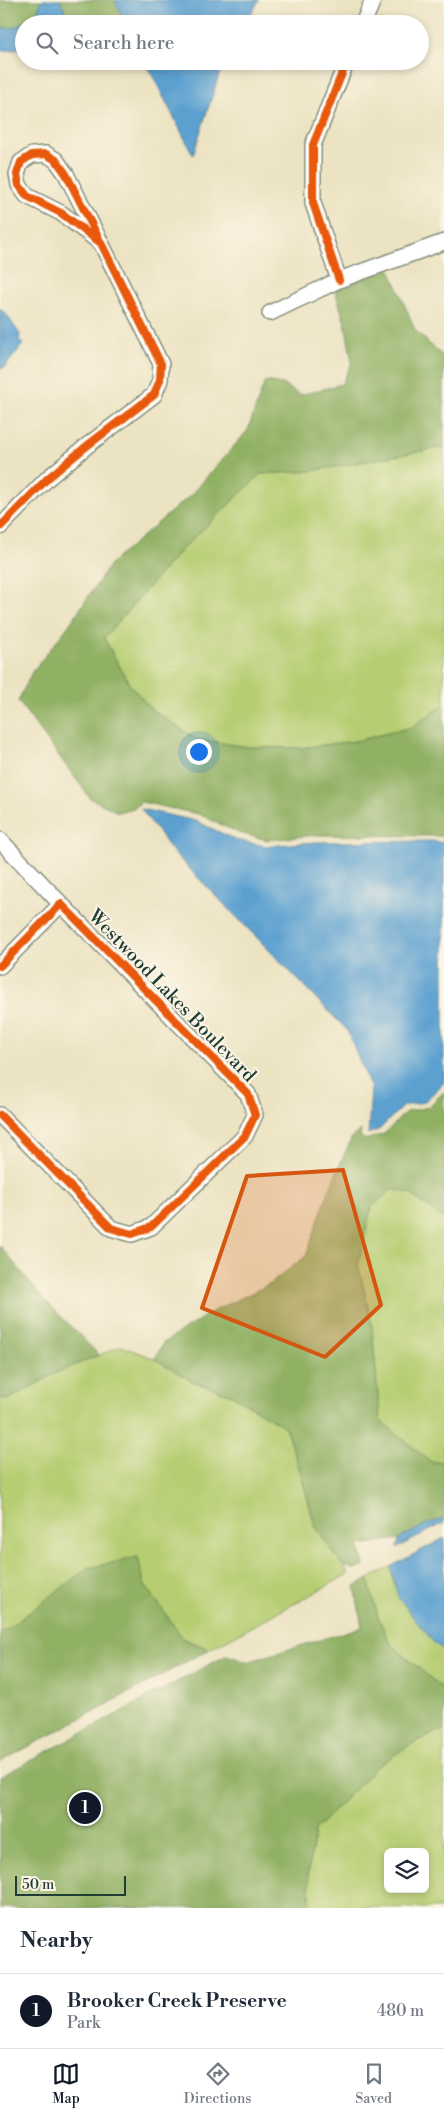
<!DOCTYPE html>
<html lang="en">
<head>
<meta charset="utf-8">
<style>
  :root { --surface:#fff; --page:#f6f6f7; --text:#1f2937; --muted:#747a83; --line:#e0e1e3; --accent:#111827 }
  body { margin:0; font-family:"Libre Bodoni",serif; background:var(--page); color:var(--text) }
  .controls { position:absolute; right:15px; bottom:15px; display:grid; overflow:hidden; border-radius:8px; box-shadow:0 2px 8px #0003 }
  .controls button { width:45px; height:45px; display:grid; place-items:center; padding:0; border:0; border-bottom:1px solid var(--line); background:var(--surface); color:var(--text); font:25px sans-serif }
  .scale { position:absolute; left:15px; bottom:12px; width:111px; box-sizing:border-box; padding-left:5px; border:2px solid #1f3d34; border-top:0; font-size:14px; line-height:18px; white-space:nowrap; color:#1f3d34; -webkit-text-stroke:4px #fcf5e5; paint-order:stroke }
  .you { position:absolute; left:198px; top:751px; width:18px; height:18px; margin:-12px; border:4px solid #fff; border-radius:50%; background:#1a73e8; box-shadow:0 0 0 8px #1a73e833 }
  .badge { display:grid; place-items:center; width:32px; height:32px; border-radius:50%; background:var(--accent); color:#fff; font-size:16px; font-weight:700 }
  .pin { position:absolute; translate:-50% -50%; border:2px solid #fff; box-shadow:0 1px 5px #0006 }
  .list { margin:0; padding:0; list-style:none }
  h2 { display:flex; justify-content:space-between; align-items:center; height:65px; margin:0; padding:0 20px; font-size:21px }
  h2 small { font-size:16px; font-weight:400; color:var(--muted) }
  .list li { display:grid; grid-template-columns:32px 1fr auto; gap:15px; align-items:center; box-sizing:border-box; height:75px; padding:0 20px; border-top:1px solid var(--line) }
  .list b { display:block; font-size:19px; white-space:nowrap }
  .list p { margin:0; font-size:16px; white-space:nowrap; color:var(--muted) }
  .list em { font-size:16px; font-style:normal; color:var(--muted) }
  .icon { flex:none; width:28px; height:28px; fill:none; stroke:currentColor; stroke-width:2; stroke-linecap:round; stroke-linejoin:round }
  .map { position:relative; flex:none; width:444px; height:1908px; overflow:hidden }
  .search { position:absolute; background:var(--surface); box-shadow:0 2px 8px #0003; left:15px; right:15px; top:15px; height:55px; display:flex; align-items:center; gap:12px; box-sizing:border-box; padding:0 18px; border-radius:28px; color:var(--muted); font-size:19px }
  .sheet { height:140px; background:var(--surface) }
  nav { display:flex; justify-content:space-around; align-items:center; box-sizing:border-box; height:70px; border-top:1px solid var(--line); background:var(--surface); font-size:14px; color:var(--muted) }
  nav a { display:grid; justify-items:center; gap:2px }
  nav .on { color:var(--accent) }
  .map>svg:first-child { display:block }
  .green { fill:#b6cd71; stroke:#6a8552; fill-rule:evenodd }
  .forest { fill:#90b063; stroke:#58764c }
  .water { fill:#5ba0d0; stroke:#3d6e82 }
  .lines { fill:none; stroke-linecap:round; stroke-linejoin:round }
  .street-casing { stroke:#86907b; stroke-width:18 }
  .street { stroke:#fff; stroke-width:15 }
  .cycleway-casing { stroke:#fcf5e5; stroke-width:11 }
  .cycleway { stroke:#e8590c; stroke-width:8 }
  .marked { fill:#d45610; fill-opacity:0.2; stroke:#d45610; stroke-width:4; stroke-linejoin:round }
  .labels { text-anchor:middle; stroke-width:4; stroke-linejoin:round; paint-order:stroke }
  .street-label { font-size:19px; fill:#1f3d34; stroke:#fcf5e5 }
</style>
</head>
<body>
<div class="map">
<svg width="444" height="1908" viewBox="0 0 444 1908">
  <rect width="100%" height="100%" fill="#fcf5e5"/>
  <filter id="ink" filterUnits="userSpaceOnUse"><feTurbulence type="fractalNoise" baseFrequency=".02" numOctaves="2"/><feDisplacementMap in="SourceGraphic" scale="10" xChannelSelector="R" yChannelSelector="G"/><feConvolveMatrix kernelMatrix="1 2 1 2 8 2 1 2 1" color-interpolation-filters="sRGB"/></filter>
  <filter id="wash" filterUnits="userSpaceOnUse"><feTurbulence type="fractalNoise" baseFrequency=".0096" numOctaves="4" result="noise"/><feDisplacementMap in="SourceGraphic" scale="20" xChannelSelector="R" yChannelSelector="G"/><feGaussianBlur stdDeviation="1.12" result="paint"/><feColorMatrix in="noise" values="0 0 0 0 0 0 0 0 0 0 0 0 0 0 0 0 0 1.4 0 .05"/><feComposite in="paint" operator="in"/></filter>
  <g filter="url(#wash)">
    <rect width="100%" height="100%" fill="#ece3c2"/>
    <path class="green" d="M444 447V705L412 727 356 741 300 748 248 747 196 739 152 710 130 685 104 638 180 551 261 474 311 471Z
      M392 1188 411 1194 444 1219V1462H431L380 1420 372 1326 358 1264 371 1208Z
      M121 1346 156 1359 192 1381 232 1395 285 1427 300 1470 315 1526 349 1574 210 1649 183 1639 144 1583 138 1558 88 1568 6 1630 0 1631V1398L8 1400 56 1373Z
      M392 1566C388 1592 424 1635 444 1650V1690L390 1643 378 1617 368 1579Z
      M444 1729V1908L311 1907 308 1875 315 1830 376 1767 411 1744ZM388 1852H425V1889H388Z"/>
    <path class="forest" d="M0 0H41L37 15 13 28H0Z
      M60 0H115L126 24H71Z
      M390 269 415 330 444 357V447L311 471 261 474 180 551 104 638 130 685 152 710 196 739 248 747 300 748 356 741 412 727 444 705V836L316 835 267 840 239 833 198 814 141 802 134 808 118 812 90 798 18 701 32 672 67 628 111 563 192 494 248 430 265 381 282 384 300 395 342 384 352 362 345 323 335 290Z
      M444 1092V1219L411 1194 392 1189 371 1208 358 1264 372 1326 380 1420 431 1462H444V1519L427 1524 399 1539 359 1545 364 1566 356 1570 343 1566 315 1526 300 1470 285 1427 232 1395 192 1381 155 1359 163 1343 210 1313 270 1284 306 1256 329 1190 352 1137 361 1130 360 1136 365 1140 384 1134 406 1112 428 1107Z
      M0 1246 42 1297 99 1355 56 1373 7 1400 0 1398Z
      M138 1557 144 1583 183 1639 210 1649 0 1762V1631L6 1630 88 1568Z
      M368 1579 378 1617 390 1643 444 1690V1729L411 1744 376 1767 315 1830 308 1875 311 1907 318 1908H0V1777L227 1655 247 1662 362 1627 355 1586Z"/>
    <path class="water" d="M41 0H60L71 24H24V49L0 51V28H13L37 16Z
      M115 0H259L246 24H126Z
      M145 61H227L219 75 193 155Z
      M0 309 6 314 20 334 19 340 23 344 5 367 0 369Z
      M141 809 196 821 236 840 266 846 315 842 432 841 444 843V1083L424 1102 403 1106 380 1129 368 1134 371 1089 347 1030 174 853Z
      M444 1519V1523L397 1548 399 1539 427 1524Z
      M444 1538V1650L435 1644 398 1597 391 1569 392 1566Z"/>
  </g>
  <g filter="url(#ink)">
    <g class="lines">
      <g class="street-casing">
        <path id="street" d="M363 24 373 0
          M339 280 313 203V145L347 61
          M270 313 339 280 444 242
          M0 527 48 478 88 445 154 395 160 380 161 364 101 243 66 174 56 160 46 154 32 155 21 162 17 174 19 185 27 196 61 213 101 243
          M0 840 61 904
          M0 966 61 904 248 1094 255 1115 245 1136 151 1227 132 1234 111 1228 0 1115"/>
      </g>
      <use href="#street" class="street"/>
      <g class="cycleway-casing">
        <path id="cycleway" d="M339 280 313 203V145L347 61
          M0 527 48 478 88 445 154 395 160 380 161 364 101 243 66 174 56 160 46 154 32 155 21 162 17 174 19 185 27 196 61 213 101 243
          M0 966 61 904 248 1094 255 1115 245 1136 151 1227 132 1234 111 1228 0 1115"/>
      </g>
      <use href="#cycleway" class="cycleway"/>
    </g>
  </g>
  <path class="marked" d="M343 1170 381 1305 325 1357 202 1308 247 1176Z"/>
  <g class="labels">
    <g class="street-label">
      <text transform="translate(173 995) rotate(46)" y="7">Westwood Lakes Boulevard</text>
    </g>
  </g>
</svg>
<div class="controls">
<button><svg class="icon" aria-label="layers" viewBox="0 0 24 24"><path d="M12 4l9 5-9 5-9-5zM3 14l9 5 9-5"/></svg></button>
</div>
<div class="scale">50 m</div>
<div class="you"></div>
<div class="pin badge" style="left:85px;top:1808px">1</div>
<div class="search"><svg class="icon" aria-label="search" viewBox="0 0 24 24"><circle cx="10" cy="10" r="6"/><path d="M15 15l6 6"/></svg>Search here</div>
</div>
<section class="sheet">
<h2>Nearby<small></small></h2>
<ul class="list">
<li><span class="badge">1</span><div><b>Brooker Creek Preserve</b><p>Park</p></div><em>480 m</em></li>
</ul>
</section>
<nav>
<a class="on"><svg class="icon" aria-label="map" viewBox="0 0 24 24"><path d="M3 6l6-2 6 2 6-2v14l-6 2-6-2-6 2zM9 4v14M15 6v14"/></svg>Map</a>
<a><svg class="icon" aria-label="directions" viewBox="0 0 24 24"><path d="M12 3l9 9-9 9-9-9zM9 14v-3h6M13 9l2 2-2 2"/></svg>Directions</a>
<a><svg class="icon" aria-label="saved" viewBox="0 0 24 24"><path d="M7 4h10v16l-5-4-5 4z"/></svg>Saved</a>
</nav>
</body>
</html>
